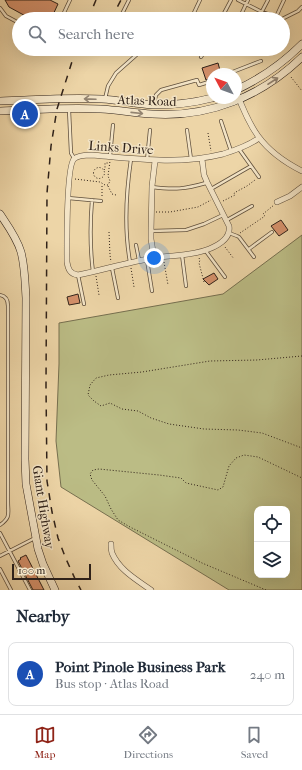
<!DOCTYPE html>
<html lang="en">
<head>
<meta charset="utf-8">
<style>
  :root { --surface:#fff; --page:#f6f6f7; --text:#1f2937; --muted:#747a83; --line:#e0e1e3; --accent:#8f2418 }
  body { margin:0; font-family:"IM FELL French Canon",serif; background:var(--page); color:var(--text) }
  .controls { position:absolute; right:12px; bottom:12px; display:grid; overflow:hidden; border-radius:8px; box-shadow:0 4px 16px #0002 }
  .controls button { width:36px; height:36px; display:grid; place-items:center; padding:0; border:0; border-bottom:1px solid var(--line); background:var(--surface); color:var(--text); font:20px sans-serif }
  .compass { position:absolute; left:206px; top:68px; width:36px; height:36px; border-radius:50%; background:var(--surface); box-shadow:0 4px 16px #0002; rotate:311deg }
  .scale { position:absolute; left:12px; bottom:10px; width:79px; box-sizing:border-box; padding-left:4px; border:2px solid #302219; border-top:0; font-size:11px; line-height:14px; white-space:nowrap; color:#302219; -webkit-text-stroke:3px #f3e4c6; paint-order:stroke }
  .you { position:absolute; left:154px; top:258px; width:14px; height:14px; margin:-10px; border:3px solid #fff; border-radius:50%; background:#1a73e8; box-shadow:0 0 0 6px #1a73e833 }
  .badge { display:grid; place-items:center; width:26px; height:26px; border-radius:50%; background:var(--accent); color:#fff; font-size:13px; font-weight:700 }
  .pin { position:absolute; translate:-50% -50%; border:2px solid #fff; box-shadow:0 1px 4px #0006 }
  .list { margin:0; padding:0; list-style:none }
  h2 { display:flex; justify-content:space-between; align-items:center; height:52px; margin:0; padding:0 16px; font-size:17px }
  h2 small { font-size:13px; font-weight:400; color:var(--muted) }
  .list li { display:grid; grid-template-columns:26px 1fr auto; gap:12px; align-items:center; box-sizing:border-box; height:64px; margin:0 8px 8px; padding:0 8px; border:1px solid var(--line); border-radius:8px }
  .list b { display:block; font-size:15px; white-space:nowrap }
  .list p { margin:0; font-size:13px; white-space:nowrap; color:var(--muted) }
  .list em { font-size:13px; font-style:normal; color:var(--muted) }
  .icon { flex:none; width:22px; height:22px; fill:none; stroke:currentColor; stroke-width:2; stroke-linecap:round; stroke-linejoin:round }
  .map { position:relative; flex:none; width:302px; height:590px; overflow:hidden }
  .search { position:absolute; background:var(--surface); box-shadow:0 4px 16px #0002; left:12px; right:12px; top:12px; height:44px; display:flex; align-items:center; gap:10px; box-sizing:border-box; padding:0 14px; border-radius:22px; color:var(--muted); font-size:15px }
  .sheet { height:124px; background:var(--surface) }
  nav { display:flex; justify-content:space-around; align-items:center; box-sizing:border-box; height:56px; border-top:1px solid var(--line); background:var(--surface); font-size:11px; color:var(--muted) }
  nav a { display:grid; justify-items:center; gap:2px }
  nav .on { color:var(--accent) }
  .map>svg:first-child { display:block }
  .green { fill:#bbbc85; stroke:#766f4f; fill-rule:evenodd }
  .building { fill:#d4906a; stroke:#302219 }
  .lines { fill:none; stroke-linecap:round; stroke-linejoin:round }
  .lane-casing { stroke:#5f4f3c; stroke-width:4 }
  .street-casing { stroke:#5f4f3c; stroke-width:6 }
  .secondary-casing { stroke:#302219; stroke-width:8 }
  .path { stroke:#302219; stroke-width:1; stroke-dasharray:1 2; stroke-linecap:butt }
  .lane { stroke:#f3e4c6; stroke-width:2.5 }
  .street { stroke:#f3e4c6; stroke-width:5 }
  .secondary { stroke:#f3e4c6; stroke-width:7 }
  .rail { stroke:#302219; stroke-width:1.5; stroke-dasharray:7 7; stroke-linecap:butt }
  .oneway { stroke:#928370 }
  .labels { text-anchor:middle; stroke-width:3; stroke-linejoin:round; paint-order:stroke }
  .street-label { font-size:13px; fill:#302219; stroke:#f3e4c6 }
</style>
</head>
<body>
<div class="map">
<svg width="302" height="590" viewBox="0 0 302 590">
  <rect width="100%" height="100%" fill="#edd5a7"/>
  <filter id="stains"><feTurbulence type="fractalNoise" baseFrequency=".005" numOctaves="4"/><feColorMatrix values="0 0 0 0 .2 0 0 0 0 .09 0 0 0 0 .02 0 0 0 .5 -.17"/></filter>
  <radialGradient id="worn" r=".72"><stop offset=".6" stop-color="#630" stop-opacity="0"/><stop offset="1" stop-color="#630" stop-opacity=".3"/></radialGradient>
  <path class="green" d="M302 235V590H229L61 487 56 441 59 364V323L223 294ZM257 509H287V575H257Z"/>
  <path class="building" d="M5 0H50L58 4 51 19H31L9 7Z
    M218 63 221 74H212V78L206 80 202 68Z
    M281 220 288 230 279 236 271 226Z
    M214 273 218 279 209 285 203 279Z
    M78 294 80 303 69 305 67 297Z
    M26 555 44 590H33L18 561 21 559 20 558Z"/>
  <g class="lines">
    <g class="lane-casing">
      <path id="lane" d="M238 0 262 12 276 17
        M0 8 6 16 19 23
        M120 18 129 0
        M61 19 70 0
        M191 19 200 0
        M221 19 231 0
        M239 19 248 0
        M258 19 268 0
        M275 19 284 0
        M282 19 298 11 302 7
        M201 57 206 49
        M231 74 230 73 261 61
        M105 99 108 86 116 73 143 49
        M154 104 156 95 161 90 197 80 199 85 212 81
        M69 110 71 153 74 158
        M221 121 231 151
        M187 130 191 159
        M239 149 259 177
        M110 156 113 125
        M147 160 150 130
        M152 187C175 190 185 189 206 183
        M211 189 251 166
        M68 198 101 201
        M92 200C90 224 90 248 93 272
        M227 220 252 206
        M151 231 186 230 204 224 223 215
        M229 233 237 236 239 237 254 257
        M136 245 139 260
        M249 249 272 232
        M205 250 225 277
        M182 255 186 286
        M147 260 152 291
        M130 262C124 229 126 193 131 159
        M112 268 118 298
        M78 275 84 304
        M0 295C6 296 8 300 8 306V502C8 514 11 517 0 525
        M0 533 30 590
        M0 556 35 538
        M0 569 11 590"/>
    </g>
    <g class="street-casing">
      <path id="street" d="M236 91C242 107 248 122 258 136 269 151 286 163 302 171
        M202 159 204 175 207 182 229 226C231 238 219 245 209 249 192 256 172 255 154 258 128 262 103 270 78 275 70 274 68 269 67 262 67 247 66 167 74 159 78 155 86 155 92 155 136 159 179 165 223 154 236 150 248 146 259 138
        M277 202 290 196 302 187
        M154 258 151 239V231L152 186 155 161
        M111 544C111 547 111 550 112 553 119 570 137 580 151 590"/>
    </g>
    <g class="secondary-casing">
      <path id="secondary" d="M236 90C262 78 282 64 302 44
        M0 101C34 100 68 97 102 99 119 100 137 104 154 105 174 105 193 103 212 98
        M0 111C34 110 67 107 101 109 118 110 135 113 152 114 209 118 262 96 302 57
        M0 214C8 226 17 238 21 252 25 267 25 283 26 298L25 459 26 484 38 549 43 564 55 590"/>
    </g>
    <path class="path" d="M291 77 302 91
      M208 133 211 151
      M93.5 173a5.5 5.5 0 1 1 11 0a5.5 5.5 0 1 1-11 0Z
      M104 170 105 169V163H108
      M75 179 100 182 105 185H108L110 181 108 176 110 161
      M108 186 112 194 116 195
      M102 196V184
      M223 201 235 195 234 193 247 186 255 180
      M156 212H170L198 207 211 200
      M109 232 110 255 111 262
      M240 233 265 216 263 214 274 205
      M225 247 234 259
      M199 258 200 260 199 263 204 282
      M164 262 168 285
      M131 268 134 287
      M96 276 99 295
      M302 356 257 360 210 361 142 372 109 375 96 378 90 385 88 395 94 401 101 406 110 403 122 409 138 411 151 418 169 424 204 429 238 430 262 433 302 448
      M266 590 202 563 130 527 118 520 111 509 105 496 92 480 90 474 93 470 99 469 159 475 181 478 186 483 218 490 223 487 229 466 236 458 244 455 258 457 302 478"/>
    <use href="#lane" class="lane"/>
    <use href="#street" class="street"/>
    <use href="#secondary" class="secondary"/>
    <path class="rail" d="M88 19 96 0
      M111 19 121 0
      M76 49 57 109 51 146 47 193 46 386 47 481 52 512 58 538 66 559 76 581 81 590"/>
  </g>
  <defs><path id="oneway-shaft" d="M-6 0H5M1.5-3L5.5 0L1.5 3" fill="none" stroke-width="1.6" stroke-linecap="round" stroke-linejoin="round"/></defs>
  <g class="oneway">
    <use href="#oneway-shaft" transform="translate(273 81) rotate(-33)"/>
    <use href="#oneway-shaft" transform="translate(90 99) rotate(-178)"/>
    <use href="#oneway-shaft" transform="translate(137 113) rotate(6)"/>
  </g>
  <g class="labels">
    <g class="street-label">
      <text transform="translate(147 100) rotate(2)" y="5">Atlas Road</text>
      <text transform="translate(121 147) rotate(4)" y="5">Links Drive</text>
      <text transform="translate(44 507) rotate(81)" y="5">Giant Highway</text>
    </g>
  </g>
  <rect width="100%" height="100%" filter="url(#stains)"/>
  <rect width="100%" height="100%" fill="url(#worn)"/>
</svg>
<div class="controls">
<button><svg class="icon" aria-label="locate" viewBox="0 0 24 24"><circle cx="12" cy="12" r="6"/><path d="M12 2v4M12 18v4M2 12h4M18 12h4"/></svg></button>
<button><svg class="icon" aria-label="layers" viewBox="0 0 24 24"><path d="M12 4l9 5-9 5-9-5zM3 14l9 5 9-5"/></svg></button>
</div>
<svg class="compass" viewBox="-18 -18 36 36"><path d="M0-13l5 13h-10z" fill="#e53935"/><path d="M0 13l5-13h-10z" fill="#747a83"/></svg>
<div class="scale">100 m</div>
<div class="you"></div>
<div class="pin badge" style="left:25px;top:114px;background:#1a4fb4">A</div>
<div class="search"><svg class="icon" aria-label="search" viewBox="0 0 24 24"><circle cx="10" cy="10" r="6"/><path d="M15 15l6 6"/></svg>Search here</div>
</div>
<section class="sheet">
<h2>Nearby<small></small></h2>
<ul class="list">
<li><span class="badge" style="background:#1a4fb4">A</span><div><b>Point Pinole Business Park</b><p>Bus stop · Atlas Road</p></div><em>240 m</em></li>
</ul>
</section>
<nav>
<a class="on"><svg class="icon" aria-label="map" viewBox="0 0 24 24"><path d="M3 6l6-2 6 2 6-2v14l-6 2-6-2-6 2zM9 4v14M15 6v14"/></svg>Map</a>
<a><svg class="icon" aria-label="directions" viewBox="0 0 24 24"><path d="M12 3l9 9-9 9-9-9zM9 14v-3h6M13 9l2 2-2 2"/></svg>Directions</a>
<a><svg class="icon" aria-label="saved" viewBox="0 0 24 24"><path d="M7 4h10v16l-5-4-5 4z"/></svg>Saved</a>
</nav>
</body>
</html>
